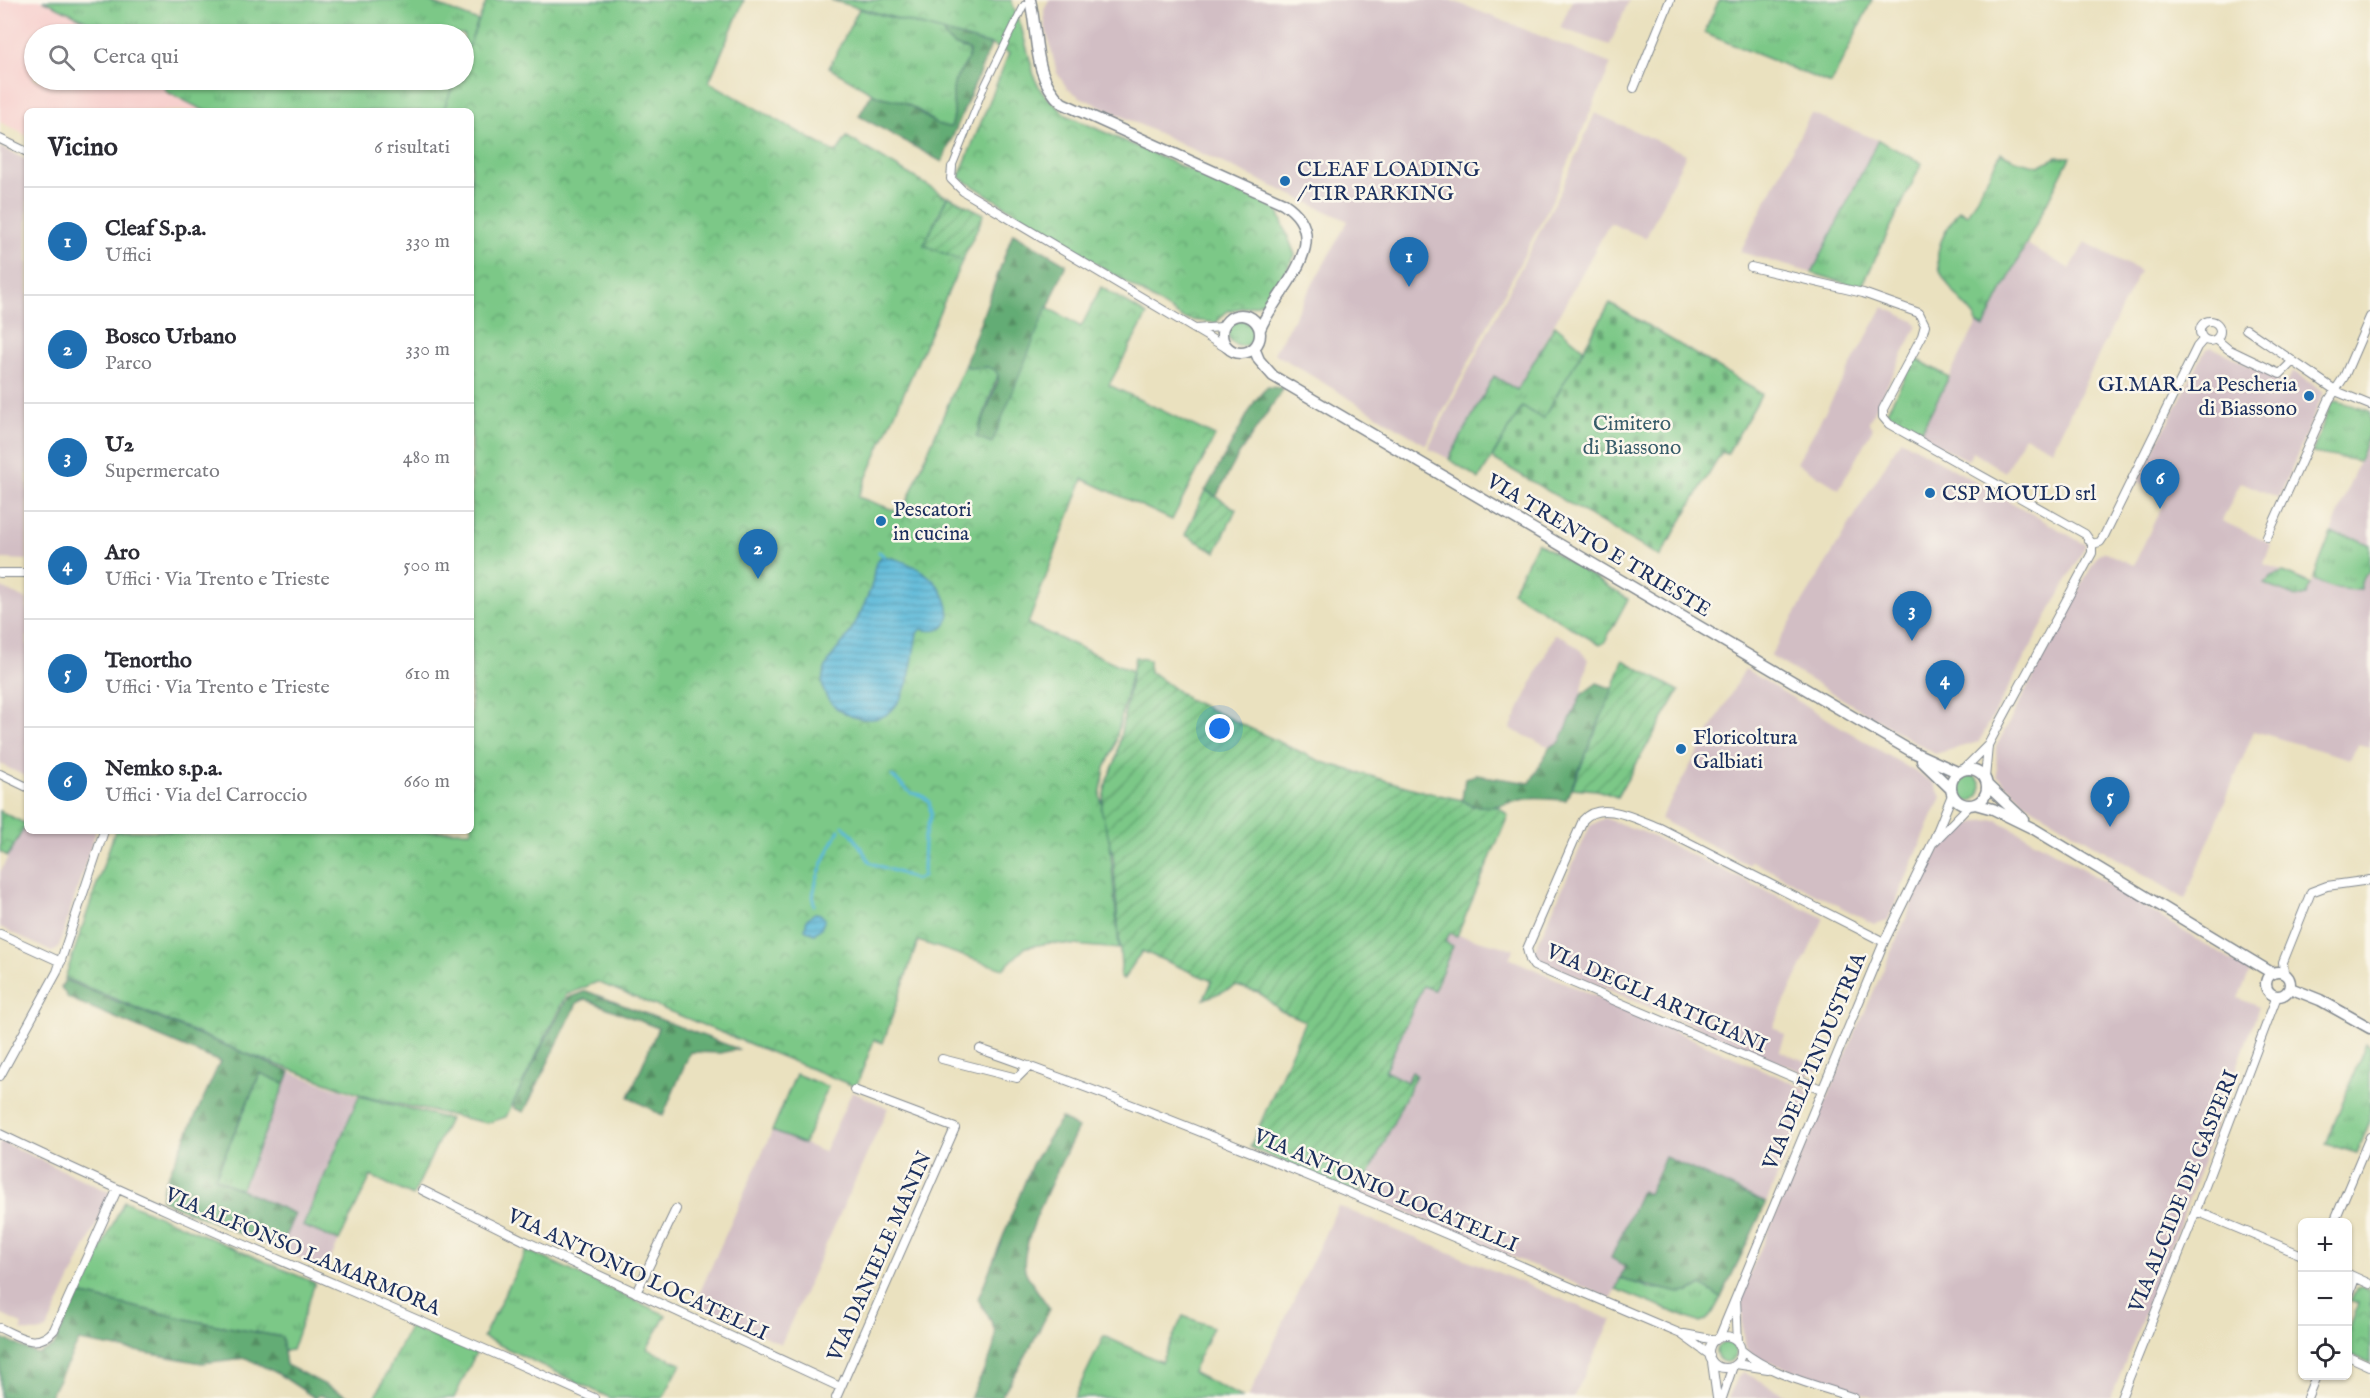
<!DOCTYPE html>
<html lang="it">
<head>
<meta charset="utf-8">
<style>
  :root { --surface:#fff; --page:#f2f2f3; --text:#2b2b33; --muted:#7c7c81; --line:#e1e1e2; --accent:#1f6fb2 }
  body { margin:0; font-family:"IM FELL English",serif; background:var(--page); color:var(--text) }
  .controls { position:absolute; right:18px; bottom:18px; display:grid; overflow:hidden; border-radius:9px; box-shadow:0 2px 4px #0004 }
  .controls button { width:54px; height:54px; display:grid; place-items:center; padding:0; border:0; border-bottom:2px solid var(--line); background:var(--surface); color:var(--text); font:30px sans-serif }
  .you { position:absolute; left:1220px; top:729px; width:21px; height:21px; margin:-15px; border:4px solid #fff; border-radius:50%; background:#1a73e8; box-shadow:0 0 0 9px #1a73e833 }
  .badge { display:grid; place-items:center; width:39px; height:39px; border-radius:50%; background:var(--accent); color:#fff; font-size:20px; font-weight:700 }
  .pin { position:absolute; translate:-50% -50px; filter:drop-shadow(0 2px 3px #0008) }
  .pin::after { content:''; position:absolute; top:32px; width:21px; height:18px; background:inherit; clip-path:polygon(0 0,100% 0,50% 100%) }
  .list { margin:0; padding:0; list-style:none }
  h2 { display:flex; justify-content:space-between; align-items:center; height:78px; margin:0; padding:0 24px; font-size:26px }
  h2 small { font-size:20px; font-weight:400; color:var(--muted) }
  .list li { display:grid; grid-template-columns:39px 1fr auto; gap:18px; align-items:center; box-sizing:border-box; height:108px; padding:0 24px; border-top:2px solid var(--line) }
  .list b { display:block; font-size:22px; white-space:nowrap }
  .list p { margin:0; font-size:20px; white-space:nowrap; color:var(--muted) }
  .list em { font-size:20px; font-style:normal; color:var(--muted) }
  .icon { flex:none; width:33px; height:33px; fill:none; stroke:currentColor; stroke-width:2; stroke-linecap:round; stroke-linejoin:round }
  .map { position:relative; flex:none; width:2370px; height:1398px; overflow:hidden }
  .search { position:absolute; background:var(--surface); box-shadow:0 2px 4px #0004; left:24px; top:24px; width:450px; height:66px; display:flex; align-items:center; gap:15px; box-sizing:border-box; padding:0 21px; border-radius:33px; color:var(--muted); font-size:22px }
  .panel { position:absolute; background:var(--surface); box-shadow:0 2px 4px #0004; left:24px; top:108px; width:450px; height:726px; border-radius:9px }
  .map>svg:first-child { display:block }
  .built { fill:#f7d0ce }
  .industrial { fill:#d2bec4 }
  .grass { fill:url(#grass-tufts); stroke:#4b7c72; stroke-width:1.5 }
  .forest { fill:url(#forest-firs); stroke:#406e69; stroke-width:1.5 }
  .cemetery { fill:url(#cemetery-stones); stroke:#4b7c72; stroke-width:1.5 }
  .park { fill:url(#park-crowns); stroke:#4b7c72; stroke-width:1.5 }
  .garden { fill:url(#garden-furrows); stroke:#4b7c72; stroke-width:1.5 }
  .pitch { fill:#7bc887; stroke:#4b7c72; stroke-width:1.5 }
  .water { fill:url(#water-rules); stroke:#3b749c; stroke-width:1.5 }
  .lines { fill:none; stroke-linecap:round; stroke-linejoin:round }
  .stream { stroke:#5bb9d9; stroke-width:3 }
  .pedestrian-casing { stroke:#82888e; stroke-width:8 }
  .minor-casing { stroke:#82888e; stroke-width:10 }
  .tertiary-casing { stroke:#82888e; stroke-width:13 }
  .pedestrian { stroke:#fff; stroke-width:6 }
  .minor { stroke:#fff; stroke-width:8 }
  .tertiary { stroke:#fff; stroke-width:10 }
  .poi-dot { fill:#1f6fb2; stroke:#fbf7ec; stroke-width:2 }
  .labels { text-anchor:middle; stroke-width:5; stroke-linejoin:round; paint-order:stroke }
  .poi-label { font-size:21px; fill:#1b2f5e; stroke:#fbf7ec; text-anchor:start }
  .park-label { font-size:21px; fill:#385d6a; stroke:#fbf7ec }
  .street-label { font-size:21px; fill:#1b2f5e; stroke:#fbf7ec }
</style>
</head>
<body>
<div class="map">
<svg width="2370" height="1398" viewBox="0 0 2370 1398">
  <defs>
    <pattern id="grass-tufts" width="24" height="20" patternUnits="userSpaceOnUse" patternTransform="scale(1.5)"><rect width="24" height="20" fill="#7bc887"/><path d="M3 7l-1-3M5 7V3M7 7l1-3M15 17l-1-3M17 17v-4M19 17l1-3" fill="none" stroke="#64a372"/></pattern>
    <pattern id="forest-firs" width="22" height="20" patternUnits="userSpaceOnUse" patternTransform="scale(1.5)"><rect width="22" height="20" fill="#64ac74"/><path d="M5 1l3.5 6h-7zM16 11l3.5 6h-7z" fill="#528c62"/></pattern>
    <pattern id="cemetery-stones" width="16" height="16" patternUnits="userSpaceOnUse" patternTransform="scale(1.5)"><rect width="16" height="16" fill="#7bc887"/><path d="M2 7V4a2 2 0 0 1 4 0v3zM10 15v-3a2 2 0 0 1 4 0v3z" fill="#64a372"/></pattern>
    <pattern id="park-crowns" width="20" height="18" patternUnits="userSpaceOnUse" patternTransform="scale(1.5)"><rect width="20" height="18" fill="#7bc887"/><path d="M2 6a3 3 0 1 1 6 0M12 15a3 3 0 1 1 6 0" fill="none" stroke="#64a372"/></pattern>
    <pattern id="garden-furrows" width="10" height="10" patternUnits="userSpaceOnUse" patternTransform="scale(1.5)"><rect width="10" height="10" fill="#7bc887"/><path d="M-1 1l2-2M0 10L10 0M9 11l2-2" fill="none" stroke="#64a372"/></pattern>
    <pattern id="water-rules" width="6" height="5" patternUnits="userSpaceOnUse" patternTransform="scale(1.5)"><rect width="6" height="5" fill="#5bb9d9"/><path d="M0 2.5h6" fill="none" stroke="#4a97b3"/></pattern>
  </defs>
  <rect width="100%" height="100%" fill="#fbf7ec"/>
  <filter id="ink" filterUnits="userSpaceOnUse"><feTurbulence type="fractalNoise" baseFrequency=".0167" numOctaves="2"/><feDisplacementMap in="SourceGraphic" scale="12" xChannelSelector="R" yChannelSelector="G"/><feConvolveMatrix kernelMatrix="1 2 1 2 8 2 1 2 1" color-interpolation-filters="sRGB"/></filter>
  <filter id="wash" filterUnits="userSpaceOnUse"><feTurbulence type="fractalNoise" baseFrequency=".008" numOctaves="4" result="noise"/><feDisplacementMap in="SourceGraphic" scale="24" xChannelSelector="R" yChannelSelector="G"/><feGaussianBlur stdDeviation="1.35" result="paint"/><feColorMatrix in="noise" values="0 0 0 0 0 0 0 0 0 0 0 0 0 0 0 0 0 1.4 0 .05"/><feComposite in="paint" operator="in"/></filter>
  <g filter="url(#wash)">
    <rect width="100%" height="100%" fill="#eae1bf"/>
    <path class="built" d="M0 0H425L464 34H34V80H456L444 111H27V136L0 122Z"/>
    <path class="industrial" d="M1049 0H1451L1611 64 1554 197 1426 445 1274 353 1348 221 1080 97 1067 88 1057 73 1045 25 1044 10Z
      M1572 0H1629L1610 45 1560 28Z
      M1595 113 1686 154 1646 238 1610 223 1517 390 1494 377 1449 459 1428 448 1561 190Z
      M1811 113 1878 140 1812 273 1740 252Z
      M0 147 27 160V560L0 559Z
      M2085 242 2140 271 2052 450 2025 436 2005 472 1973 452 1968 460 1919 435 1977 323 1984 326 2025 243 2070 269Z
      M1883 307 1914 321 1917 326 1869 422 1873 428 1839 489 1797 463Z
      M2212 347 2286 384 2293 371 2324 392 2279 498 2241 482 2222 521 2271 544 2264 564 2312 583 2370 431V748L2358 745 2350 759 2254 731 2185 899 2028 805 1997 776 1996 747 2098 554 2104 552 2134 565 2166 497 2137 482 2206 349Z
      M1901 439 2086 545 1979 742 1935 754 1770 656Z
      M0 587 27 600V777L0 764Z
      M1555 634 1565 638 1582 651 1588 660 1581 695 1560 743 1550 747 1510 729Z
      M1745 669 1934 783 1941 797 1888 920 1874 924 1752 861 1749 865 1660 819Z
      M1604 818 1643 832 1824 918 1773 1027 1785 1035 1780 1051 1820 1067 1816 1072 1808 1075 1534 958V952L1590 826Z
      M1997 820 2063 857 2250 972 2238 998 2259 1007 2179 1227 2111 1398H1874L1754 1357 1746 1349 1743 1337 1741 1293 1931 861 1945 840 1964 826 1980 821Z
      M27 821V831H96L58 949 52 952 0 927V872Z
      M1450 933 1514 949 1509 958 1806 1089 1810 1099 1766 1203 1665 1158 1648 1194 1641 1191 1611 1257 1625 1266 1612 1299 1360 1193 1415 1075 1407 1082 1385 1072 1423 985 1435 990 1453 947 1445 942Z
      M290 1072 359 1096 303 1226 339 1241 326 1269 279 1250 295 1213 241 1190Z
      M852 1092 888 1108 781 1344 695 1303 772 1131 824 1152Z
      M0 1141 111 1193 47 1329 37 1332 22 1331 21 1324 0 1314Z
      M1338 1206 1612 1320 1573 1398H1248Z
      M1743 1372 1784 1394 1797 1398H1728L1738 1376Z"/>
    <path class="grass" d="M43 0H425L478 21 464 59V34H114Z
      M1719 0H1872L1831 84 1704 33Z
      M859 9 942 31C948 44 955 47 969 49 970 64 958 75 954 89 951 103 958 113 951 127H940L921 112 902 102 881 98 829 68Z
      M160 80H456L444 111H205L167 92Z
      M1878 140 1922 163 1861 288 1812 273Z
      M2001 153 2015 160 2039 166 2056 157H2070L1984 327 1977 323 1974 316C1937 272 1922 263 1959 210L1967 215Z
      M1228 333a13 13 0 1 1 26 0a13 13 0 1 1-26 0Z
      M1555 325 1584 349 1543 419 1522 407 1479 479 1449 459 1494 376 1517 390Z
      M1915 358 1949 377 1919 435 1889 418 1887 411Z
      M2337 401 2370 411V431L2359 461 2312 453 2331 403Z
      M2331 533 2355 538 2370 545V572C2362 575 2360 583 2361 590 2346 590 2326 588 2313 579Z
      M1537 542 1628 599 1604 643 1600 645 1512 592Z
      M2283 572 2311 584 2306 595 2296 597 2264 584 2272 576Z
      M1955 788a13 13 0 1 1 26 0a13 13 0 1 1-26 0Z
      M2366 1043 2370 1046V1121L2357 1153 2326 1144Z
      M261 1073 285 1084 241 1190 215 1178Z
      M359 1096 449 1119 413 1196 371 1176 339 1241 303 1226Z
      M124 1201 315 1283 292 1350 284 1351 281 1337 195 1321 79 1294Z
      M527 1250 666 1315 647 1349 681 1364 663 1398H610L483 1337Z
      M1620 1278 1649 1288 1690 1292 1702 1285 1721 1298C1715 1307 1712 1320 1700 1323L1616 1289Z
      M1183 1316 1213 1327 1192 1372 1243 1398H1074L1104 1336 1161 1362Z
      M409 1327 476 1353 454 1398H375Z
      M1716 1352a10 10 0 1 1 20 0a10 10 0 1 1-20 0Z"/>
    <path class="forest" d="M942 31 991 45 942 162 859 116 872 93C882 99 890 98 900 101 920 107 930 127 951 127 958 113 950 100 954 84 957 71 970 65 969 50 956 47 948 44 942 31Z
      M1013 233 1066 264 992 444 976 438 998 381V375L987 367C979 368 971 371 965 364Z
      M1267 387 1284 388 1239 454 1216 497 1206 490 1255 401Z
      M1597 683 1613 689 1566 800C1554 800 1540 797 1527 799 1505 802 1482 815 1462 800L1465 778 1477 775 1530 783 1550 747 1560 742 1581 695Z
      M65 980 290 1072 285 1084 260 1073 215 1178 295 1214 279 1250 161 1200 163 1187 220 1062 68 998 61 987Z
      M586 991 738 1049 720 1053 690 1052 663 1116 629 1097 658 1028 585 999 577 1003 524 1112 514 1108 513 1103 567 998Z
      M1061 1118 1078 1128C1065 1155 1018 1243 1025 1270 1027 1278 1044 1300 1050 1309L1023 1361 1000 1398H970C978 1380 994 1357 995 1337 996 1325 984 1310 978 1299L1032 1164Z
      M1665 1157 1766 1203 1721 1298 1702 1285 1690 1292 1679 1293 1627 1281 1620 1278 1625 1266 1611 1258 1641 1191 1648 1194Z
      M79 1294 195 1321 282 1337 286 1365 351 1398H327L320 1395 315 1398 277 1373 246 1358 202 1363 79 1341 49 1398H0V1337L37 1354 53 1347Z"/>
    <path class="cemetery" d="M1610 303 1762 394 1727 454 1722 452 1660 557 1492 458 1522 407 1543 419Z"/>
    <path class="park" d="M487 0H744L709 82 836 153 847 137 947 197 924 245 962 261 858 497 902 513 965 364 969 368 987 367 995 370 998 375 976 437 992 443 1047 307 1081 327 1101 287 1147 315 1109 385 1215 436 1172 520 1083 479 1028 624 1132 671 1114 748 1105 768 1100 796 1110 842 1119 949 1050 943 1026 947 1003 969 918 941 883 1043 874 1040 856 1087 597 982 566 995 506 1117 487 1123 370 1098 245 1053 65 978 115 831H471V111H443L455 80H464V58Z
      M831 0H1011L1021 26 1035 79 1042 92 1066 115 1277 209 1295 255 1272 297 1256 305 1227 311 1216 323 1184 319 959 177 1009 53 992 45Z
      M0 811 26 824 8 856 0 852Z
      M2361 1287 2370 1290V1363L2348 1353V1333L2359 1303 2351 1300 2357 1288Z"/>
    <path class="garden" d="M948 196 984 214 962 261 924 245Z
      M1205 490 1236 509 1216 552 1185 535Z
      M1135 657 1149 660V673H1153L1188 699 1322 762 1426 792 1462 800 1471 806 1499 807 1508 816 1457 936 1450 933 1445 942 1453 946 1434 990 1423 986 1385 1071 1407 1082 1412 1072 1416 1075 1360 1193 1342 1189 1250 1147 1305 1021 1281 1011 1258 992 1236 986 1204 999 1212 981 1142 951 1123 980 1120 977 1121 966 1113 854 1101 809 1107 780 1116 760Z
      M1623 660 1679 691 1617 797 1597 790 1572 788 1613 689Z"/>
    <path class="pitch" d="M796 1074 828 1087 804 1144 772 1131Z"/>
    <path class="water" d="M884 556C902 560 921 568 934 581 952 600 959 639 921 629L917 633C912 658 911 691 892 710 870 733 816 709 823 676 827 658 840 648 849 634 855 625 860 614 864 605 867 598 870 591 872 584 875 574 872 560 884 556Z
      M815 913 820 914 825 919 821 928 814 934 805 929 807 919Z"/>
    <g class="lines">
      <path class="stream" d="M879 552 884 556
        M892 776 911 793 921 795 929 801 931 814 925 836
        M843 826 852 834 870 862
        M871 863 885 868
        M888 869 900 873
        M902 874 915 880 923 876 924 838
        M814 905C809 886 830 848 839 830"/>
    </g>
  </g>
  <g filter="url(#ink)">
    <g class="lines">
      <g class="pedestrian-casing">
        <path id="pedestrian" d="M952 167 985 85 1024 5"/>
      </g>
      <g class="minor-casing">
        <path id="minor" d="M1634 88 1670 0
          M0 139 27 152
          M952 167 951 179 963 191 1230 350
          M1751 267 1863 293 1919 313 1925 325 1922 336 1883 409V417L1889 424 2085 534 2092 544V553L1988 745 1964 769
          M2200 331a10 10 0 1 1 20 0a10 10 0 1 1-20 0Z
          M1195 329 1222 327
          M2246 329 2338 392 2370 405
          M2216 339 2228 349 2280 374 2293 361
          M2267 537 2329 400 2344 377 2370 317
          M2092 544 2100 542 2104 536 2197 347 2204 339
          M0 573H27
          M0 774 27 787
          M1985 778 1988 746
          M1934 842 1969 806
          M0 934 61 962
          M2284 973 2283 962 2311 892 2327 886 2370 880
          M980 1049C1218 1132 1449 1236 1681 1334L1710 1355
          M942 1059 1017 1078 1029 1066
          M0 1076 57 972 104 831
          M1821 1089 1534 966 1530 960 1527 949 1583 820C1601 799 1638 820 1660 828L1884 942
          M0 1134C196 1228 397 1308 594 1398
          M422 1190 523 1240 840 1387
          M2196 1211 2302 1255
          M2334 1222 2370 1137
          M2348 1274 2370 1284
          M636 1293 676 1209
          M1736 1298 1738 1343
          M2348 1298 2355 1278
          M0 1328C20 1337 37 1350 54 1330L117 1190
          M1684 1334 1716 1340
          M1709 1352a16 16 0 1 1 32 0a16 16 0 1 1-32 0Z
          M1719 1338 1884 942 1932 844 1952 795
          M1741 1350C1772 1376 1817 1385 1854 1398
          M2348 1356 2370 1366
          M1712 1362 1717 1398
          M1736 1364 1768 1369
          M836 1398 955 1128 854 1090
          M1722 1398 1733 1366
          M2121 1398 2190 1226 2277 996
          M2307 1398 2316 1376"/>
      </g>
      <g class="tertiary-casing">
        <path id="tertiary" d="M1030 0C1039 37 1032 76 1062 103L1283 203C1339 239 1276 290 1260 329
          M1222 334a19 19 0 1 1 38 0a19 19 0 1 1-38 0Z
          M1254 348 1259 360 1273 376 1911 751 1957 772
          M1922 761 1950 788
          M1951 787a18 18 0 1 1 36 0a18 18 0 1 1-36 0Z
          M1987 785 2023 819
          M1975 804 1993 809 2034 829 2272 973
          M2266 984a12 12 0 1 1 24 0a12 12 0 1 1-24 0Z
          M2290 988 2320 1000 2370 1028"/>
      </g>
      <use href="#pedestrian" class="pedestrian"/>
      <use href="#minor" class="minor"/>
      <use href="#tertiary" class="tertiary"/>
    </g>
  </g>
  <g class="poi-dot">
    <circle cx="1285" cy="181" r="6"/>
    <circle cx="2309" cy="396" r="6"/>
    <circle cx="1930" cy="493" r="6"/>
    <circle cx="881" cy="521" r="6"/>
    <circle cx="1681" cy="749" r="6"/>
  </g>
  <g class="labels">
    <g class="poi-label">
      <text x="1297" y="176">CLEAF LOADING<tspan x="1297" dy="24">/ TIR PARKING</tspan></text>
      <text x="2297" y="391" text-anchor="end">GI.MAR. La Pescheria<tspan x="2297" dy="24">di Biassono</tspan></text>
      <text x="1942" y="500">CSP MOULD srl</text>
      <text x="893" y="516">Pescatori<tspan x="893" dy="24">in cucina</tspan></text>
      <text x="1693" y="744">Floricoltura<tspan x="1693" dy="24">Galbiati</tspan></text>
    </g>
    <g class="park-label">
      <text x="1632" y="430">Cimitero<tspan x="1632" dy="24">di Biassono</tspan></text>
    </g>
    <g class="street-label">
      <text transform="translate(1599 545) rotate(31)" y="7">VIA TRENTO E TRIESTE</text>
      <text transform="translate(1657 998) rotate(24)" y="7">VIA DEGLI ARTIGIANI</text>
      <text transform="translate(1814 1061) rotate(-67)" y="7">VIA DELL'INDUSTRIA</text>
      <text transform="translate(1386 1190) rotate(23)" y="7">VIA ANTONIO LOCATELLI</text>
      <text transform="translate(2183 1191) rotate(-68)" y="7">VIA ALCIDE DE GASPERI</text>
      <text transform="translate(303 1251) rotate(23)" y="7">VIA ALFONSO LAMARMORA</text>
      <text transform="translate(879 1256) rotate(-66)" y="7">VIA DANIELE MANIN</text>
      <text transform="translate(638 1274) rotate(25)" y="7">VIA ANTONIO LOCATELLI</text>
    </g>
  </g>
</svg>
<div class="controls">
<button>+</button>
<button>−</button>
<button><svg class="icon" aria-label="locate" viewBox="0 0 24 24"><circle cx="12" cy="12" r="6"/><path d="M12 2v4M12 18v4M2 12h4M18 12h4"/></svg></button>
</div>
<div class="you"></div>
<div class="pin badge" style="left:1409px;top:287px">1</div>
<div class="pin badge" style="left:758px;top:579px">2</div>
<div class="pin badge" style="left:1912px;top:641px">3</div>
<div class="pin badge" style="left:1945px;top:710px">4</div>
<div class="pin badge" style="left:2110px;top:827px">5</div>
<div class="pin badge" style="left:2160px;top:509px">6</div>
<div class="search"><svg class="icon" aria-label="search" viewBox="0 0 24 24"><circle cx="10" cy="10" r="6"/><path d="M15 15l6 6"/></svg>Cerca qui</div>
<section class="panel">
<h2>Vicino<small>6 risultati</small></h2>
<ul class="list">
<li><span class="badge">1</span><div><b>Cleaf S.p.a.</b><p>Uffici</p></div><em>330 m</em></li>
<li><span class="badge">2</span><div><b>Bosco Urbano</b><p>Parco</p></div><em>330 m</em></li>
<li><span class="badge">3</span><div><b>U2</b><p>Supermercato</p></div><em>480 m</em></li>
<li><span class="badge">4</span><div><b>Aro</b><p>Uffici · Via Trento e Trieste</p></div><em>500 m</em></li>
<li><span class="badge">5</span><div><b>Tenortho</b><p>Uffici · Via Trento e Trieste</p></div><em>610 m</em></li>
<li><span class="badge">6</span><div><b>Nemko s.p.a.</b><p>Uffici · Via del Carroccio</p></div><em>660 m</em></li>
</ul>
</section>
</div>
</body>
</html>
